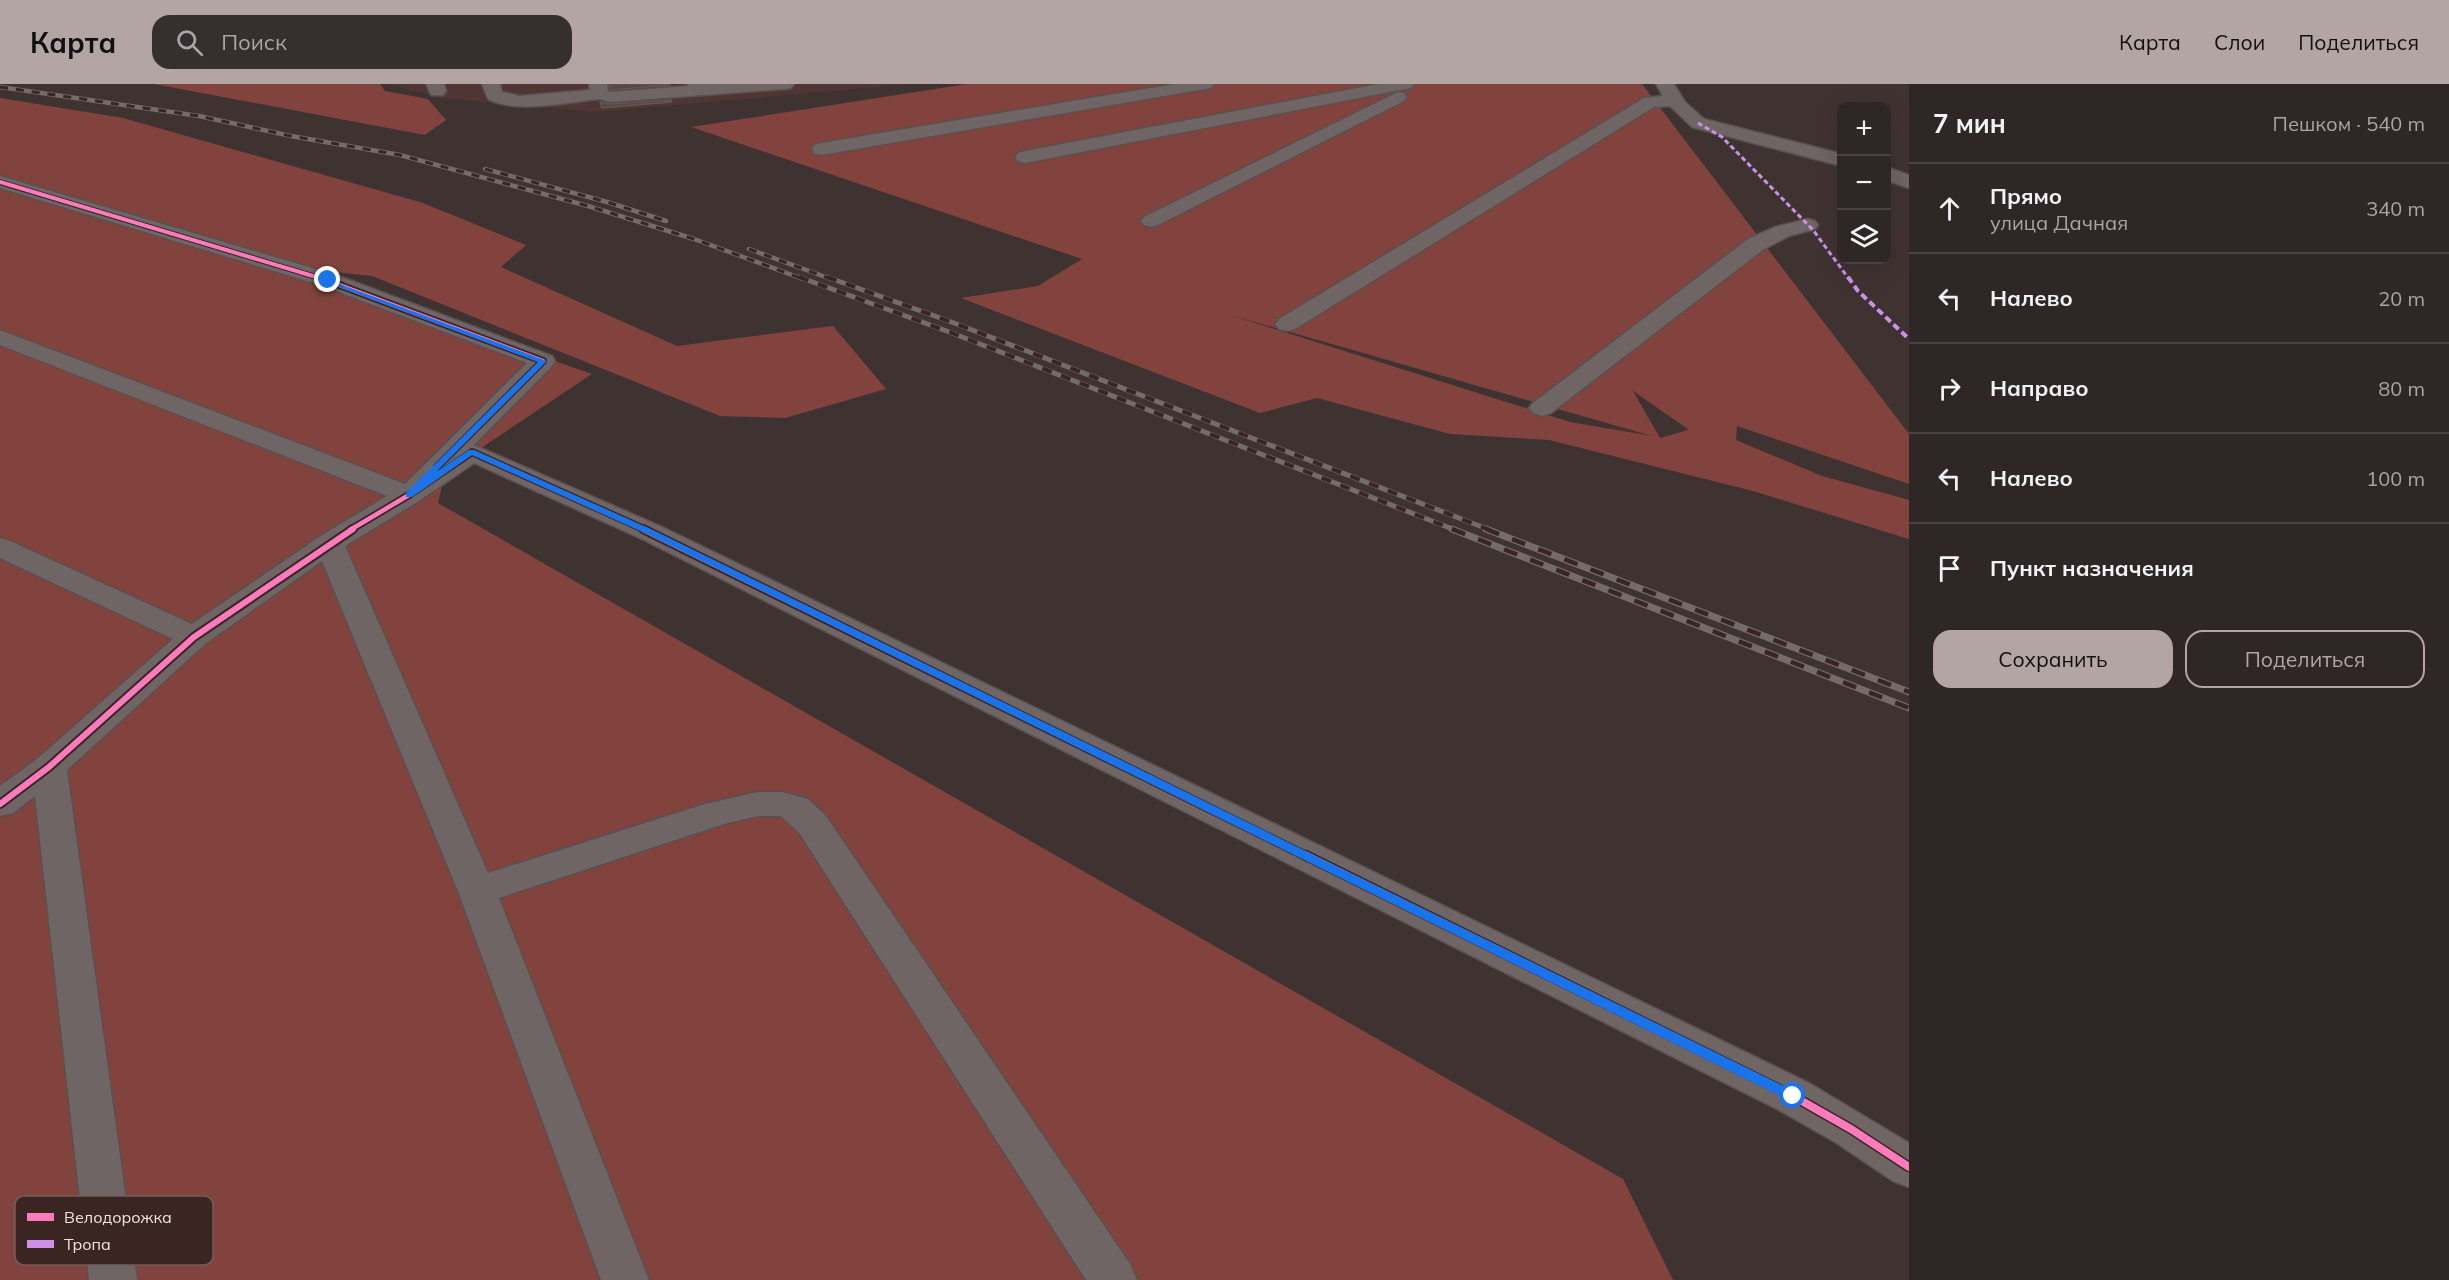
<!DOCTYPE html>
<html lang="ru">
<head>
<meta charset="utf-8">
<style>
  :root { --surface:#2f2626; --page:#372e2e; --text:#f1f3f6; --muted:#a7a5a7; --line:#4a4343; --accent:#b3a5a4 }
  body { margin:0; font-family:Mulish,sans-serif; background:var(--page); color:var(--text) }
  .controls { position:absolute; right:18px; top:18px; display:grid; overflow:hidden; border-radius:12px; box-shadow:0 6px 24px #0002 }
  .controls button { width:54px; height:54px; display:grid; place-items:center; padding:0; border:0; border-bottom:2px solid var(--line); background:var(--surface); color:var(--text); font:30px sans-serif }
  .stop { position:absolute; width:18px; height:18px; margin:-14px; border:4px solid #1a73e8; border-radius:50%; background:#fff }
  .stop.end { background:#1a73e8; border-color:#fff; box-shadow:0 2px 6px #0008 }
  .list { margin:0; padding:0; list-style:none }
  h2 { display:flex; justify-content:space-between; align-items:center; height:78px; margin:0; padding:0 24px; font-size:26px }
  h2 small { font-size:20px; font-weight:400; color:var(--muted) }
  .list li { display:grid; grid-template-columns:39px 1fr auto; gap:18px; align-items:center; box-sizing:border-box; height:90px; padding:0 24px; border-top:2px solid var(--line) }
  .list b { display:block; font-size:22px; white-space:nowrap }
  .list p { margin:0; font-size:20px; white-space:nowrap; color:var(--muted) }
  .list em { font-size:20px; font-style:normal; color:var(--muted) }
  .actions { display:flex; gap:12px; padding:18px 24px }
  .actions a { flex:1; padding:14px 0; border:2px solid var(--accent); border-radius:18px; text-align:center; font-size:21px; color:var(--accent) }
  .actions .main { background:var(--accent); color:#111 }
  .icon { flex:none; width:33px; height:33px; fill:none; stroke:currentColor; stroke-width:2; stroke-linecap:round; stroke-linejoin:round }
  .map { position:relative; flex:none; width:1909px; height:1196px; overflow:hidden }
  header { display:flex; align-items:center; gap:36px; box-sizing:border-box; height:84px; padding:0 30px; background:var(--accent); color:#111 }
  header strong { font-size:28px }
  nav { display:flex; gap:33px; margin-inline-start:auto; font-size:21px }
  .search { width:420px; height:54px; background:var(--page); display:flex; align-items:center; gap:15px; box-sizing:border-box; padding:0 21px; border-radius:18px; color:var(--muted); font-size:22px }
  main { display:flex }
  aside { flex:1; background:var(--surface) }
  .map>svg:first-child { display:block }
  .built { fill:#4f3533 }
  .green { fill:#82433e; fill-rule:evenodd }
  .building { fill:#5b4645; stroke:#625756; stroke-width:1.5 }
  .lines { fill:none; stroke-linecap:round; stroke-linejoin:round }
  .minor-casing { stroke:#5a504f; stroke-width:3 }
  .minor { fill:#6e6564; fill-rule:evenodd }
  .rail-far2-casing { stroke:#746b6a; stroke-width:4.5 }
  .rail-far1-casing { stroke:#746b6a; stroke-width:5 }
  .rail-casing { stroke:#746b6a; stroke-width:7 }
  .rail-far2 { stroke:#3a2523; stroke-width:3; stroke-dasharray:8; stroke-linecap:butt }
  .rail-far1 { stroke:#3a2523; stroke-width:4; stroke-dasharray:10; stroke-linecap:butt }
  .rail { stroke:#3a2523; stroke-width:4.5; stroke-dasharray:14; stroke-linecap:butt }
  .quiet-far1 { stroke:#ce8fe9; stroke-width:3; stroke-dasharray:5 3; stroke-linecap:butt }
  .quiet { stroke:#ce8fe9; stroke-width:4; stroke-dasharray:7 4; stroke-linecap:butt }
  .cycleway-far3-casing { stroke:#3a2523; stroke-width:6 }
  .cycleway-far2-casing { stroke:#3a2523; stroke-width:8 }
  .cycleway-far1-casing { stroke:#3a2523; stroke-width:10 }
  .cycleway-casing { stroke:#3a2523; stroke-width:11 }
  .cycleway-far3 { stroke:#fd7abc; stroke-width:4 }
  .cycleway-far2 { stroke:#fd7abc; stroke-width:4.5 }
  .cycleway-far1 { stroke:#fd7abc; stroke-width:6 }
  .cycleway { stroke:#fd7abc; stroke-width:8 }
  .route { fill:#1a73e8 }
  .key { fill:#3a2523; stroke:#715e5c; stroke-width:1.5 }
  .key-label { font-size:16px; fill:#f1e3e1 }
</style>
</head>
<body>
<header>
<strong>Карта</strong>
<div class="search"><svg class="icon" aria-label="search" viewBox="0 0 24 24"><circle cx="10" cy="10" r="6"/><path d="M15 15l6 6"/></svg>Поиск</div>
<nav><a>Карта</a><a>Слои</a><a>Поделиться</a></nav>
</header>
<main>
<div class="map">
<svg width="1909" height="1196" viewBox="0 0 1909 1196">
  <rect width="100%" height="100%" fill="#3f3332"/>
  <path class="built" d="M387 0H914L595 28 441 14Z"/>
  <path class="green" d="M154 0H380L385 7 428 15 446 36 425 51Z
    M967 0H1642L1909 350V400L1737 342 1736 356 1822 392 1909 416V455L1753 407 1549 356 1450 350 1317 314 1260 329 961 214 1038 202 1082 175 691 43ZM1227 230 1652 352 1570 338ZM1633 307 1688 345V346L1660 354Z
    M0 14 123 34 423 119 526 161 501 183 677 262 833 242 886 305 785 334 720 332 372 192 323 187 236 166 592 290 445 388 438 419 1623 1095 1673 1196H0Z"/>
  <path class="building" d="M609 0H670V1L611 6Z
    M671 16V18L602 24 600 18 610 20Z"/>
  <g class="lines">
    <g class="minor-casing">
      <path id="minor" d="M426 0H444L446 7 443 11H431Z
        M482 0H500L502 8 520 12 590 6 589 0H607L608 7 611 8 688 2 687 0H794L791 4 785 5 610 18 599 15C568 18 515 30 488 15Z
        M1174 0H1214L1211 4 1205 5 821 71 814 69 812 65 814 61 821 59Z
        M1378 0H1414L1411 4 1405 5 1025 79 1018 77 1015 73 1018 69 1025 67Z
        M1656 0H1674L1685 18 1704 35 1842 70V82L1692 43 1670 22 1654 23 1295 245 1287 247 1279 245 1275 240 1279 235 1644 14 1663 12Z
        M1398 8 1404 9 1407 13 1404 17 1158 141 1151 143 1144 141 1141 137 1144 133Z
        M1886 83 1909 91V104L1886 96Z
        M0 92 336 191 552 272 555 277 552 282 474 361 662 443 1809 999 1909 1059V1103L1893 1097 1835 1058 1777 1025 642 455 474 379 419 417 345 462 488 789 705 720 758 708H782L808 715 826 732 1130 1180 1137 1196H1086L800 750 781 732H758L724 740 499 814 649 1196H601L458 807 322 477 205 560 67 686 137 1196H89L35 712 13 729 0 732V702L37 675 173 555 0 474V454L10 457 192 540 319 453 387 412 0 261V246L405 400 527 279 320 201 0 104Z
        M1808 135 1815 137 1818 141 1815 145 1789 152 1764 165 1551 329 1542 332 1533 329 1529 324 1533 319 1748 155 1775 143Z"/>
    </g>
    <use href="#minor" class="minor"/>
    <g class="rail-far2-casing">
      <path id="rail-far2" d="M0 3 199 32 291 52 400 71 588 122 694 155 803 195
        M485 85 607 118 666 137
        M749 165 831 195"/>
    </g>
    <g class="rail-far1-casing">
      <path id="rail-far1" d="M799 193 952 249 1455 446
        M827 193 954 239 1490 446"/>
    </g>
    <g class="rail-casing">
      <path id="rail" d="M1452 445 1909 624
        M1486 445 1909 608"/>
    </g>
    <use href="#rail-far2" class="rail-far2"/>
    <use href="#rail-far1" class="rail-far1"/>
    <use href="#rail" class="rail"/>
    <path class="quiet-far1" d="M1698 39 1722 53 1813 146 1849 195"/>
    <path class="quiet" d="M1848 193 1858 207 1909 255"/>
    <g class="cycleway-far3-casing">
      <path id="cycleway-far3" d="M0 98 323 195"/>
    </g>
    <g class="cycleway-far2-casing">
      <path id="cycleway-far2" d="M318 193 543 277 437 383
        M350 446 409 411 472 368 646 446"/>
    </g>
    <g class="cycleway-far1-casing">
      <path id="cycleway-far1" d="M643 445 1308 773
        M0 720 49 683 194 553 353 445"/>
    </g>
    <g class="cycleway-casing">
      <path id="cycleway" d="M1305 771 1793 1012 1851 1045 1909 1083"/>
    </g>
    <use href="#cycleway-far3" class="cycleway-far3"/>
    <use href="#cycleway-far2" class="cycleway-far2"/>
    <use href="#cycleway-far1" class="cycleway-far1"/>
    <use href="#cycleway" class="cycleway"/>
  </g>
  <path class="route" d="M326 195 547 277 436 388 469 366H474L655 447 1798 1009 1799 1012 1798 1016H1788L649 451 472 371 412 413H406V409L538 278 326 198Z"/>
  <rect x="15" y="1112" width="198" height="69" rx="9" class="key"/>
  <rect x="27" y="1129" width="27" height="8" fill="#fd7abc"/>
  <rect x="27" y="1156" width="27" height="8" fill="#ce8fe9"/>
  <g class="key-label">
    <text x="64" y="1139">Велодорожка</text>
    <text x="64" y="1166">Тропа</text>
  </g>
</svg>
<div class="controls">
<button>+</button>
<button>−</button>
<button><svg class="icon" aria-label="layers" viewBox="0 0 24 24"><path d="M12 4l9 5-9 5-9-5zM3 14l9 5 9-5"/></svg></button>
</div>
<div class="stop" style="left:1793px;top:1012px"></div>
<div class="stop end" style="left:328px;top:196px"></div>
</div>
<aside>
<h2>7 мин<small>Пешком · 540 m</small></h2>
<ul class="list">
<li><svg class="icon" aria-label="ahead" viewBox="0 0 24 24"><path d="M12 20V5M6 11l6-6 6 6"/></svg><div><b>Прямо</b><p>улица Дачная</p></div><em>340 m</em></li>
<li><svg class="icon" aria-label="left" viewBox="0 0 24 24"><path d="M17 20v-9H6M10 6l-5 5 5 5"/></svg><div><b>Налево</b></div><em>20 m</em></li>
<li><svg class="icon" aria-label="right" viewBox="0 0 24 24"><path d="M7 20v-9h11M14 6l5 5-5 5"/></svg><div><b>Направо</b></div><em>80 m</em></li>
<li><svg class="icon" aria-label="left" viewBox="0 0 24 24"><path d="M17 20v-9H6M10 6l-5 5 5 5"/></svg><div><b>Налево</b></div><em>100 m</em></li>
<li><svg class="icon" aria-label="arrive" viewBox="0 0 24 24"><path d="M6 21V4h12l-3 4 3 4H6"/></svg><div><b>Пункт назначения</b></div></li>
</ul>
<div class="actions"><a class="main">Сохранить</a><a>Поделиться</a></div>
</aside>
</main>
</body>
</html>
